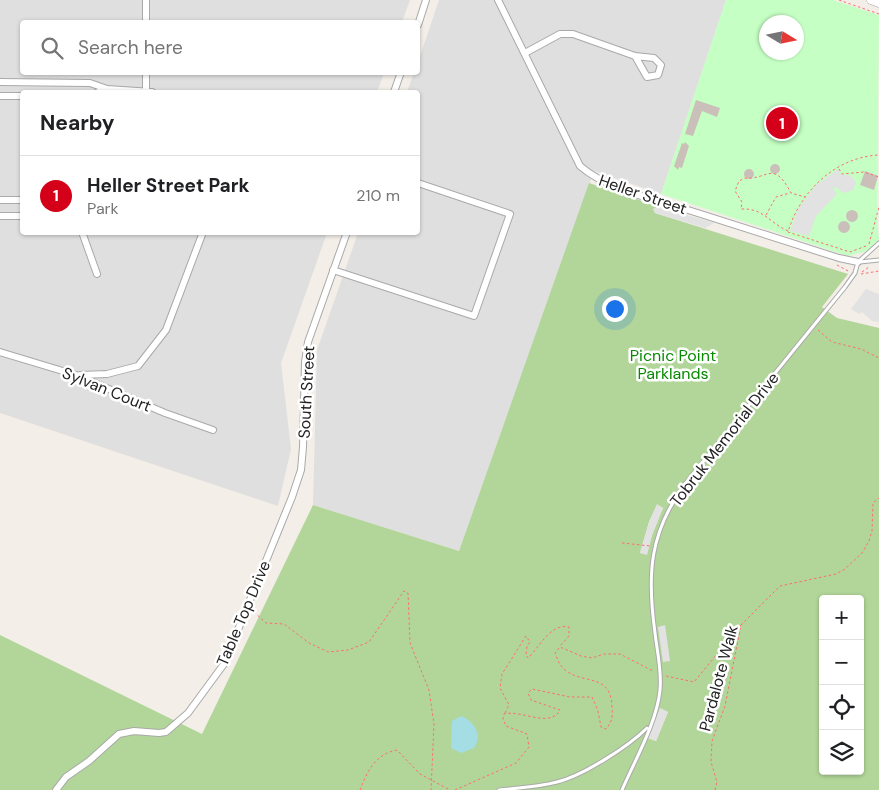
<!DOCTYPE html>
<html lang="en">
<head>
<meta charset="utf-8">
<style>
  :root { --surface:#fff; --page:#f2f2f2; --text:#202124; --muted:#757577; --line:#e0e0e0; --accent:#d40019 }
  body { margin:0; font-family:"DM Sans",sans-serif; background:var(--page); color:var(--text) }
  .controls { position:absolute; right:15px; bottom:15px; display:grid; overflow:hidden; border-radius:5px; box-shadow:0 1px 4px #0004 }
  .controls button { width:45px; height:45px; display:grid; place-items:center; padding:0; border:0; border-bottom:1px solid var(--line); background:var(--surface); color:var(--text); font:25px sans-serif }
  .compass { position:absolute; left:759px; top:15px; width:45px; height:45px; border-radius:50%; background:var(--surface); box-shadow:0 1px 4px #0004; rotate:100deg }
  .you { position:absolute; left:614px; top:308px; width:18px; height:18px; margin:-12px; border:4px solid #fff; border-radius:50%; background:#1a73e8; box-shadow:0 0 0 8px #1a73e833 }
  .badge { display:grid; place-items:center; width:32px; height:32px; border-radius:50%; background:var(--accent); color:#fff; font-size:16px; font-weight:700 }
  .pin { position:absolute; translate:-50% -50%; border:2px solid #fff; box-shadow:0 1px 5px #0006 }
  .list { margin:0; padding:0; list-style:none }
  h2 { display:flex; justify-content:space-between; align-items:center; height:65px; margin:0; padding:0 20px; font-size:21px }
  h2 small { font-size:16px; font-weight:400; color:var(--muted) }
  .list li { display:grid; grid-template-columns:32px 1fr auto; gap:15px; align-items:center; box-sizing:border-box; height:80px; padding:0 20px; border-top:1px solid var(--line) }
  .list b { display:block; font-size:19px; white-space:nowrap }
  .list p { margin:0; font-size:16px; white-space:nowrap; color:var(--muted) }
  .list em { font-size:16px; font-style:normal; color:var(--muted) }
  .icon { flex:none; width:28px; height:28px; fill:none; stroke:currentColor; stroke-width:2; stroke-linecap:round; stroke-linejoin:round }
  .map { position:relative; flex:none; width:879px; height:790px; overflow:hidden }
  .search { position:absolute; background:var(--surface); box-shadow:0 1px 4px #0004; left:20px; top:20px; width:400px; height:55px; display:flex; align-items:center; gap:12px; box-sizing:border-box; padding:0 18px; border-radius:5px; color:var(--muted); font-size:19px }
  .panel { position:absolute; background:var(--surface); box-shadow:0 1px 4px #0004; left:20px; top:90px; width:400px; height:145px; border-radius:5px }
  .map>svg:first-child { display:block }
  .residential { fill:#e0dfdf }
  .forest { fill:#b2d699; fill-rule:evenodd }
  .park { fill:#c5ffc3; fill-rule:evenodd }
  .parking { fill:#e2e2e2 }
  .water { fill:#a5dde4 }
  .building { fill:#cbbfba }
  .lines { fill:none; stroke-linecap:round; stroke-linejoin:round }
  .service-casing { stroke:#a9a9a9; stroke-width:5 }
  .minor-casing { stroke:#a9a9a9; stroke-width:8 }
  .tertiary-casing { stroke:#a9a9a9; stroke-width:9 }
  .path { stroke:#ff6d6f; stroke-width:1; stroke-dasharray:2.5 2.5; stroke-linecap:butt }
  .service { stroke:#fff; stroke-width:3 }
  .minor { stroke:#fff; stroke-width:6 }
  .tertiary { stroke:#fff; stroke-width:8 }
  .labels { text-anchor:middle; stroke-width:5; stroke-linejoin:round; paint-order:stroke }
  .street-label { font-size:16px; fill:#222; stroke:#fff }
  .park-label { font-size:16px; fill:#078902; stroke:#fff }
</style>
</head>
<body>
<div class="map">
<svg width="879" height="790" viewBox="0 0 879 790">
  <rect width="100%" height="100%" fill="#f3eee8"/>
  <path class="residential" d="M0 0H410L402 22H22V72L384 73 377 92H22V232L327 233 281 363 291 449 278 506 0 413Z
    M439 0H726L661 194 594 171 459 551 313 505 317 350 358 233 418 232V92H407L414 73 418 72V62Z"/>
  <path class="forest" d="M589 183 660 207 653 209 655 213 848 274 822 307 837 318 879 328V790H0V635L202 734 313 505 459 551ZM657 505 663 508 652 535 647 554 640 553 649 522ZM823 599H860V771H823ZM660 709 668 712 656 741 648 738Z"/>
  <path class="park" d="M726 0H833L879 15 877 223 879 239 867 251 848 256 661 194ZM766 22H796V52H766Z"/>
  <path class="parking" d="M838 169 841 175H849L854 179 856 183 853 190 844 193 835 187 833 189 837 194 816 216 809 236 790 231 798 209 816 185Z
    M660 207 714 223 705 228 655 213 653 209Z
    M866 289 879 294V322L872 321 862 312 859 314 851 309Z
    M657 504 663 508 652 535 647 555 640 553 649 522Z
    M665 625 670 661 663 662 658 627Z
    M660 708 668 712 656 741 648 738Z"/>
  <path class="water" d="M461 716C474 721 483 735 474 748L461 753 451 748 452 721Z"/>
  <path class="building" d="M696 100 720 108 717 117 702 111 693 136 685 134Z
    M685 142 689 146 682 168 679 167 678 170 674 166 682 143 684 144Z
    M770 169a5 5 0 1 1 10 0a5 5 0 1 1-10 0Z
    M744 174a5 5 0 1 1 10 0a5 5 0 1 1-10 0Z
    M865 171 878 176 874 190 860 185Z
    M846 216a6 6 0 1 1 12 0a6 6 0 1 1-12 0Z
    M838 227a6 6 0 1 1 12 0a6 6 0 1 1-12 0Z"/>
  <g class="lines">
    <g class="service-casing">
      <path id="service" d="M860 262 879 260
        M499 790C518 788 538 787 557 782 582 776 628 747 647 728
        M622 790C635 760 657 722 660 690 662 671 657 651 655 633 647 575 649 533 685 484L845 287 855 273 858 262 879 243"/>
    </g>
    <g class="minor-casing">
      <path id="minor" d="M498 0 580 166C608 190 650 198 685 209 737 226 788 242 839 258L858 262
        M146 22V0
        M418 25 426 0
        M525 53 560 34H573L635 56 654 58 661 65 658 75 647 77 635 56
        M0 82 90 83 107 89 152 92
        M98 92 107 89
        M146 92V72
        M394 92 401 72
        M0 96H22
        M0 200H22
        M0 216H22
        M82 232 97 274
        M333 270 474 316 510 214 418 183
        M0 352 76 375 165 413 213 430
        M80 375 107 374 138 366 166 330 203 232
        M56 790 66 777 89 761 119 734 134 731 159 733 166 732 188 713 224 664 292 497 301 470 303 447 305 362 308 342 347 232"/>
    </g>
    <g class="tertiary-casing">
      <path id="tertiary" d="M871 0 879 3"/>
    </g>
    <path class="path" d="M839 0 879 14
      M839 169 842 174 864 172 879 177
      M766 215 776 197 790 193
      M788 231C768 222 764 208 741 209L742 202 735 191 739 181 745 178C768 180 773 159 791 193L805 197
      M869 244 879 207
      M866 246 850 252 788 232C800 191 836 157 879 155
      M837 265 850 272
      M862 272 869 267
      M861 274 879 271
      M818 330 832 342 861 349 879 358
      M622 543 651 546
      M254 612 266 623 284 624 309 643 328 652 348 650 369 642 404 591 408 593 410 643 429 690 434 724 431 790
      M666 676 694 682 741 625
      M505 713 509 705 500 688 502 674 526 636 530 642 527 646 526 655 528 658C539 648 550 623 569 627V636L560 646
      M360 790C367 772 375 754 397 750L420 774 450 790
      M455 790 516 763 529 747 527 734 506 726 503 719 504 714C520 709 550 729 560 710L531 700 528 693 532 689 570 697H592L598 711 601 727 606 729C612 722 613 717 612 707 611 674 586 684 568 672 560 667 558 661 555 653L560 647 581 656 592 658 604 654H620L653 671
      M715 790 717 782 711 762 712 741 725 706 741 625 780 586 836 574 845 569 862 553 869 541 872 531 873 503 879 498"/>
    <use href="#service" class="service"/>
    <use href="#minor" class="minor"/>
    <use href="#tertiary" class="tertiary"/>
  </g>
  <g class="labels">
    <g class="street-label">
      <text transform="translate(643 194) rotate(19)" y="6">Heller Street</text>
      <text transform="translate(107 389) rotate(22)" y="6">Sylvan Court</text>
      <text transform="translate(306 392) rotate(-87)" y="6">South Street</text>
      <text transform="translate(724 439) rotate(-52)" y="6">Tobruk Memorial Drive</text>
      <text transform="translate(243 613) rotate(-67)" y="6">Table Top Drive</text>
      <text transform="translate(718 678) rotate(-75)" y="6">Pardalote Walk</text>
    </g>
    <g class="park-label">
      <text x="673" y="361">Picnic Point<tspan x="673" dy="18">Parklands</tspan></text>
    </g>
  </g>
</svg>
<div class="controls">
<button>+</button>
<button>−</button>
<button><svg class="icon" aria-label="locate" viewBox="0 0 24 24"><circle cx="12" cy="12" r="6"/><path d="M12 2v4M12 18v4M2 12h4M18 12h4"/></svg></button>
<button><svg class="icon" aria-label="layers" viewBox="0 0 24 24"><path d="M12 4l9 5-9 5-9-5zM3 14l9 5 9-5"/></svg></button>
</div>
<svg class="compass" viewBox="-18 -18 36 36"><path d="M0-13l5 13h-10z" fill="#e53935"/><path d="M0 13l5-13h-10z" fill="#757577"/></svg>
<div class="you"></div>
<div class="pin badge" style="left:782px;top:123px">1</div>
<div class="search"><svg class="icon" aria-label="search" viewBox="0 0 24 24"><circle cx="10" cy="10" r="6"/><path d="M15 15l6 6"/></svg>Search here</div>
<section class="panel">
<h2>Nearby<small></small></h2>
<ul class="list">
<li><span class="badge">1</span><div><b>Heller Street Park</b><p>Park</p></div><em>210 m</em></li>
</ul>
</section>
</div>
</body>
</html>
